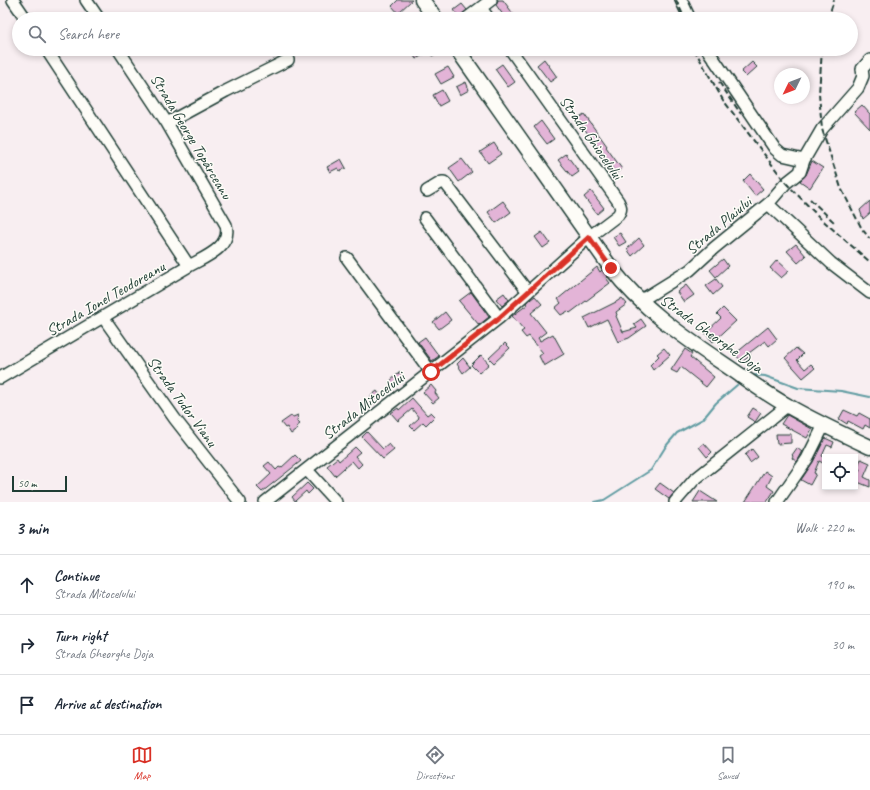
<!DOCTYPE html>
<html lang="en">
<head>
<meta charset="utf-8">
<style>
  :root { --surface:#fff; --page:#f2f2f3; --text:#1f2937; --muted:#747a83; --line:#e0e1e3; --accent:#d93025 }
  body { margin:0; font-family:Caveat,sans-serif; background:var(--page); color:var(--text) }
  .controls { position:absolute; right:12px; bottom:12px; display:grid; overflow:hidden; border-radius:0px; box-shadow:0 2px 6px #0003 }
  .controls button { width:36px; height:36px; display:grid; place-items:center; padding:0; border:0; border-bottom:1px solid var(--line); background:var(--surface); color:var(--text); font:20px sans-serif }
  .compass { position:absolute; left:774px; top:68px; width:36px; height:36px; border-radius:50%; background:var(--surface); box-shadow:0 2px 6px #0003; rotate:227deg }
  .scale { position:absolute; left:12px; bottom:10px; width:55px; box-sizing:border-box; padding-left:4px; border:2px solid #1f3d34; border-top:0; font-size:11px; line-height:14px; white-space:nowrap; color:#1f3d34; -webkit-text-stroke:3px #fdfcf7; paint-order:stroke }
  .stop { position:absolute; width:12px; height:12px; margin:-9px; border:3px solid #d93025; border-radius:50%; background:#fff }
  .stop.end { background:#d93025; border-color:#fff; box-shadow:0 1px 4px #0008 }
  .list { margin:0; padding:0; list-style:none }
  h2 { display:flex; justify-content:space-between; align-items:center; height:52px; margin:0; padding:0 16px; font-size:17px }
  h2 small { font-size:13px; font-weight:400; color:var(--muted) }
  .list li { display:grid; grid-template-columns:26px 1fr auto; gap:12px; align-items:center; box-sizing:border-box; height:60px; padding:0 16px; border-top:1px solid var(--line) }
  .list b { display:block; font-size:15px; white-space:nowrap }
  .list p { margin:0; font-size:13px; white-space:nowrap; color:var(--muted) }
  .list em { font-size:13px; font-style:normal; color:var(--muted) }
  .icon { flex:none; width:22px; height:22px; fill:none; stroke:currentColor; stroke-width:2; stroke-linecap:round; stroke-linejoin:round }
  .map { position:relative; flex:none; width:870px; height:502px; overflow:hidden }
  .search { position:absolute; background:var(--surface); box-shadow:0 2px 6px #0003; left:12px; right:12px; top:12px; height:44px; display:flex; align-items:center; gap:10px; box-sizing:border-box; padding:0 14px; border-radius:22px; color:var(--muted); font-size:15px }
  .sheet { height:232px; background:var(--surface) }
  nav { display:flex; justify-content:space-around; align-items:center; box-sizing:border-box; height:56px; border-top:1px solid var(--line); background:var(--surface); font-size:11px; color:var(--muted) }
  nav a { display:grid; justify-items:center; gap:2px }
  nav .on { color:var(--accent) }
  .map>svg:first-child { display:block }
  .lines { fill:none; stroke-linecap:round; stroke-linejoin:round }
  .stream { stroke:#619ca2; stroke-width:2 }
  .building { fill:#e3b4d7; stroke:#1f3d34 }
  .minor-casing { stroke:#1f3d34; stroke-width:14 }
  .major-casing { stroke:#1f3d34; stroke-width:17 }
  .minor { stroke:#fdfcf7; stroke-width:11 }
  .major { stroke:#fdfcf7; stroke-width:14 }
  .rail { stroke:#1f3d34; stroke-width:2; stroke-dasharray:6 3; stroke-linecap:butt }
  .route { stroke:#d93025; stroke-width:5 }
  .labels { text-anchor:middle; stroke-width:3; stroke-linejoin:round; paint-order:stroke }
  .street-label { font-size:16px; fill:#1f3d34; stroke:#fdfcf7 }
</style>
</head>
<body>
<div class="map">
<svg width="870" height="502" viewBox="0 0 870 502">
  <rect width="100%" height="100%" fill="#f8eef1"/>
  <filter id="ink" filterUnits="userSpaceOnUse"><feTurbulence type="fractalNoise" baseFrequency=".025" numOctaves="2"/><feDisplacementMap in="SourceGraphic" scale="8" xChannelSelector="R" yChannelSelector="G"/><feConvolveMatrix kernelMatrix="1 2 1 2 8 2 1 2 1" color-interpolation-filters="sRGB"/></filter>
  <g filter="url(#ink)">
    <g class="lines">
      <path class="stream" d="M753 375 765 376 798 388 841 391 870 397
        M595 502 604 500 651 470 666 446 677 433 703 419 716 403 737 385"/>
    </g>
    <path class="building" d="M398 0H412L398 13 392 6Z
      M498 0H503L514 15 506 19 496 5Z
      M462 4 467 10 459 17 454 10Z
      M410 49H445L432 56 430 51 416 59Z
      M544 59 557 77 550 82 537 65Z
      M752 62 757 67 746 77 741 72Z
      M502 64 515 82 508 87 495 69Z
      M448 67 454 77 441 84 435 74Z
      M466 82 469 90 460 95 456 87Z
      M442 90 448 101 439 106 433 95Z
      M862 105 870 114V129L854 112Z
      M584 114 607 146 606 147 622 169 616 173 603 156 604 155 577 119Z
      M541 121 554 139 547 144 534 127Z
      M494 143 501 154 488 163 480 152Z
      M566 154 579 172 572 177 558 160Z
      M341 159 346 168 340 171 338 168 330 172 327 167Z
      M462 159 472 172 459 182 449 168Z
      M812 161 823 168 810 188 800 181 806 175Z
      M750 174 763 189 755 196 743 181Z
      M591 191 604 208 597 214 584 197Z
      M503 201 511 212 496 223 488 212Z
      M870 201V213L863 219 860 210Z
      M542 232 550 243 543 248 535 237Z
      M620 233 626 242 619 246 613 237Z
      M639 238 644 245 632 256 627 249Z
      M796 244 806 256 798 263 787 251Z
      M723 259 728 266 716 277 710 270Z
      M777 260 789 271 781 278 770 268Z
      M597 267 600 272 602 270 608 277 606 278 610 283 570 313 568 311 561 315 555 308 561 303 558 299Z
      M716 279 722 287 713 295 706 286Z
      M686 285 694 295 684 302 677 292Z
      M471 292 489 317 479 325 459 301Z
      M504 293 509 300 502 306 496 299Z
      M535 296 542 304 531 313 546 332 538 338 540 341 553 334 564 354 544 366 539 356 543 353 529 336 526 338 521 332 524 330 512 316 527 305 526 303Z
      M622 298 627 304 616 312 617 315 616 316 623 332 637 328 634 324 641 319 646 326 629 338 618 342 607 319 589 328 584 318 616 302Z
      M723 308 736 321 713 342 705 333 721 318 717 314Z
      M445 312 451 320 439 329 433 322Z
      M768 327 777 339 769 346 765 341 749 353 751 355 742 362 735 354Z
      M425 337 439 356 432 361 418 342Z
      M505 343 510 348 494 363 489 358Z
      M664 348 670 355 653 370 650 365 659 356 657 354Z
      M796 348 803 354 797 360 805 369 811 364 815 368 803 378 785 358Z
      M685 349 692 354 690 357 714 377 706 387 681 367 677 373 671 370Z
      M481 355 489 364 479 373 471 365Z
      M463 358 470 367 463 373 457 364Z
      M400 372 404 378 394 387 389 382Z
      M431 385 436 391 435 393 439 398 433 403 423 392Z
      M377 391 381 397 373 404 368 398Z
      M412 398 427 415 431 412 435 416 426 425 423 422 414 430 410 426 419 418 412 409 398 421 391 413 398 408 399 410Z
      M753 408 761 413 755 422 747 417Z
      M844 410 857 416 859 413 870 419V428L865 425 863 429 848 421 847 424 839 419Z
      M298 415 297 421 300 424 296 427 298 429 291 434 287 427 285 428 281 423 291 416 293 417Z
      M787 415 812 429 807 438 781 424Z
      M367 432 383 449 389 444 394 450 383 459 362 437Z
      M776 434H791V443L777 444Z
      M825 438 834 442 832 447 827 445 822 456 825 458V464L819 461 814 473 816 474 810 485 801 480 813 462Z
      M704 443 712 452 707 457 699 447Z
      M355 447 360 452 355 456 362 464 358 468 352 461 335 476 327 466 337 458 339 461Z
      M797 448 802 452 803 451 797 462 792 458 793 456 792 455Z
      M752 449 758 457 750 463 745 455Z
      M295 455 301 461 262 492 257 487 271 474 264 466 269 462 276 470 279 467 281 468Z
      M861 459 870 463 864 477 870 480V487L855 481 860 469 857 468Z
      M765 471 772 476 767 486 774 491 767 502H745Z
      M307 483 313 489 308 494 306 491 295 501 292 497Z
      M660 483 674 493 669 499 655 489Z
      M700 491 717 502H693Z"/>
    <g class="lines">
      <g class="minor-casing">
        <path id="minor" d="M13 0 26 19
          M86 0 99 19
          M681 0 690 19
          M481 8 489 19
          M466 19 491 0
          M46 49 189 266
          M707 49 775 149 782 155 804 160
          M167 123 226 91 288 60
          M427 191 442 182H444L446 184 528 292
          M768 204 831 263 870 293
          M425 218 499 318
          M347 258 431 372
          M640 301 690 270 714 248 768 204 786 183 800 172 804 160 822 129 858 88 863 76 862 69 870 60
          M103 317 175 419 240 502
          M0 378 189 266C205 257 232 247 226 225L167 123 118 49
          M307 470 336 502
          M265 502 499 318 589 237 618 215C622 209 621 207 618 201L510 49
          M675 502 694 480 787 406
          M777 502 807 459 824 425"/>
      </g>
      <g class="major-casing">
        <path id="major" d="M422 0 436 19
          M457 49 611 268C642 308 682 336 724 364 745 378 766 394 788 406 814 421 842 434 870 447"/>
      </g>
      <use href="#minor" class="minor"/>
      <use href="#major" class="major"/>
      <path class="rail" d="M676 0 685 19
        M828 19 834 0
        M694 49 723 100 786 183 820 218 870 262
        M822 49 819 94 822 129 841 188 862 229 870 239
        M719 82 741 114
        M810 199 835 223"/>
    </g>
  </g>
  <g class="lines" filter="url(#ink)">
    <path class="route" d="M431 372 499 318 589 237 611 268"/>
  </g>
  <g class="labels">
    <g class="street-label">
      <text transform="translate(192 136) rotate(59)" y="6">Strada George Topârceanu</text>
      <text transform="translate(592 137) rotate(55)" y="6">Strada Ghiocelului</text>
      <text transform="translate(718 225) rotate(-40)" y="6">Strada Plaiului</text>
      <text transform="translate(105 298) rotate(-30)" y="6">Strada Ionel Teodoreanu</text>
      <text transform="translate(712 333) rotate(36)" y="6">Strada Gheorghe Doja</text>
      <text transform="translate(183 401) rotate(54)" y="6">Strada Tudor Vianu</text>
      <text transform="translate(363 405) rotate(-38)" y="6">Strada Mitocelului</text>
    </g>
  </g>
</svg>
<div class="controls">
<button><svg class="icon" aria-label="locate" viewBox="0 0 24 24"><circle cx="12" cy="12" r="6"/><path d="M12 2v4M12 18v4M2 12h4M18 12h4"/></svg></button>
</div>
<svg class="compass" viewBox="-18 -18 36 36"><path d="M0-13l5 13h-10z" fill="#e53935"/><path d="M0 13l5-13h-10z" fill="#747a83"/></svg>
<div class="scale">50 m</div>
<div class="stop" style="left:431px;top:372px"></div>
<div class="stop end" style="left:611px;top:268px"></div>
<div class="search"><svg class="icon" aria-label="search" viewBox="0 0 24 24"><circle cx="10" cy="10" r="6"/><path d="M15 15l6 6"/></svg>Search here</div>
</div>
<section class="sheet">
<h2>3 min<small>Walk · 220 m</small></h2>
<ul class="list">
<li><svg class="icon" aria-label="ahead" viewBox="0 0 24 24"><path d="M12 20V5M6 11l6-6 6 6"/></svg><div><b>Continue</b><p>Strada Mitocelului</p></div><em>190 m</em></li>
<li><svg class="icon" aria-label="right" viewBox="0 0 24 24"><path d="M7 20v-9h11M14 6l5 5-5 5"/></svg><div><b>Turn right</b><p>Strada Gheorghe Doja</p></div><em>30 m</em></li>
<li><svg class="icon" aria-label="arrive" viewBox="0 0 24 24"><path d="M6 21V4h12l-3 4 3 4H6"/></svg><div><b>Arrive at destination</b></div></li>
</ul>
</section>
<nav>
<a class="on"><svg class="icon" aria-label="map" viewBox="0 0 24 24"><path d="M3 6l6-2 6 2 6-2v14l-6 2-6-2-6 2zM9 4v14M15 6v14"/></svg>Map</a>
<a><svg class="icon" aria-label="directions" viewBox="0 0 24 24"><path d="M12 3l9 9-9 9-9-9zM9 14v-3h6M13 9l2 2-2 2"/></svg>Directions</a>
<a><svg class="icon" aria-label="saved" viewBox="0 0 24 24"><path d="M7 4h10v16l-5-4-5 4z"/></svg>Saved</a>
</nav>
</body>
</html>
